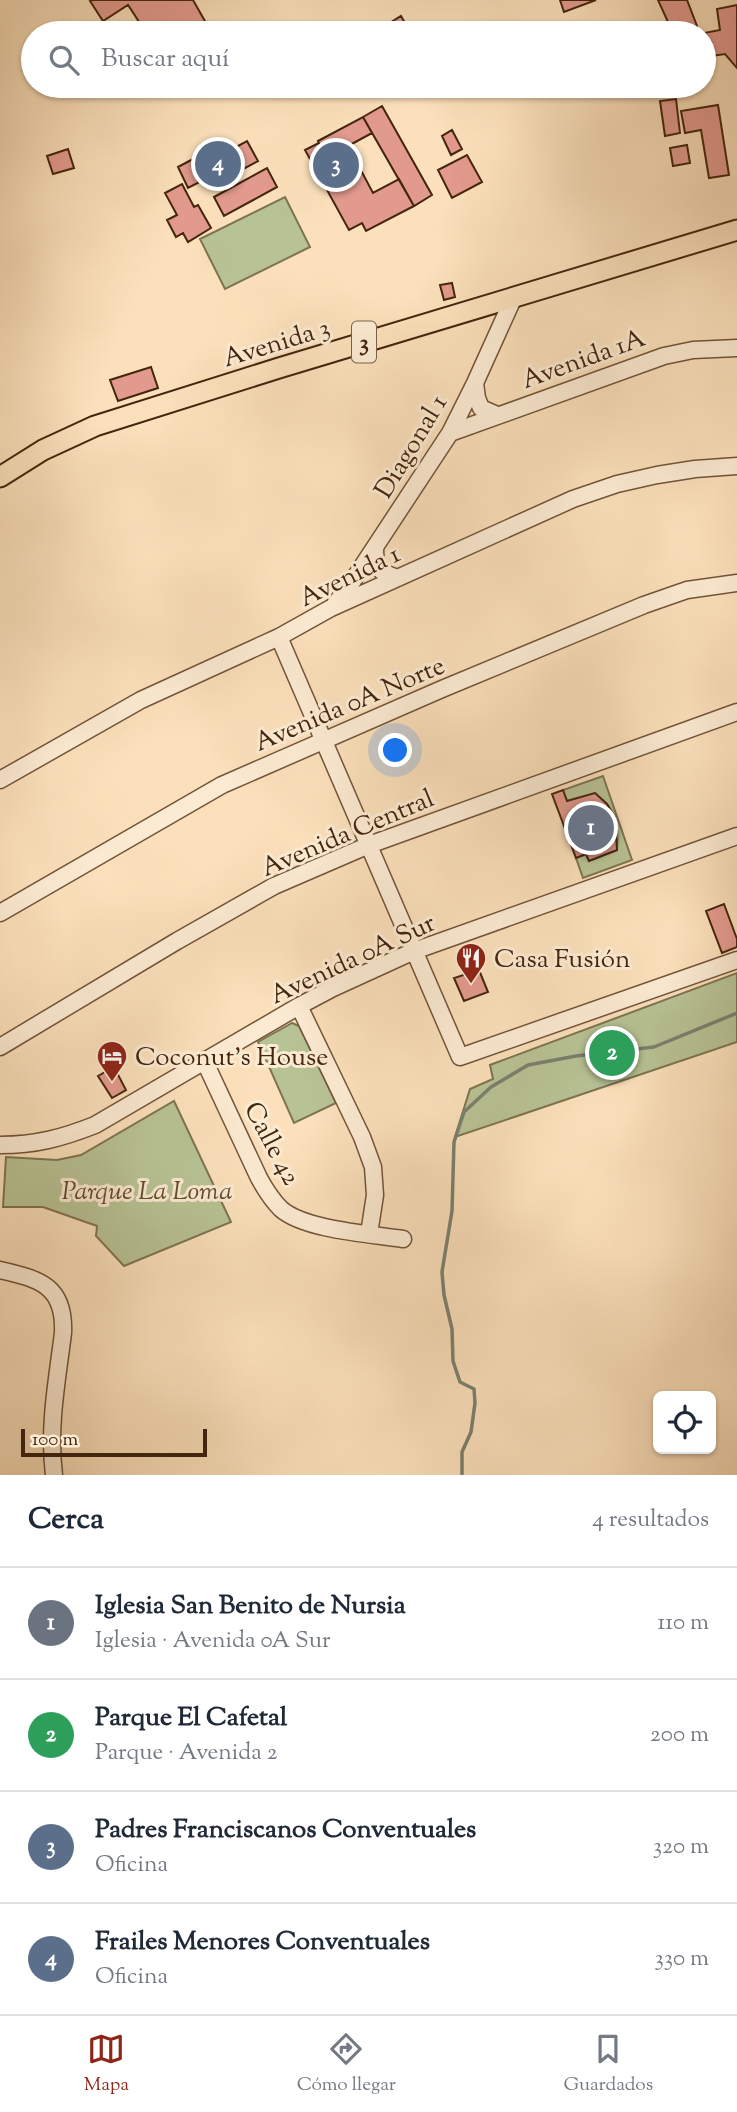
<!DOCTYPE html>
<html lang="es">
<head>
<meta charset="utf-8">
<style>
  :root { --surface:#fff; --page:#f6f6f7; --text:#1f2937; --muted:#747a83; --line:#e0e1e3; --accent:#8f2418 }
  body { margin:0; font-family:"Sorts Mill Goudy",serif; background:var(--page); color:var(--text) }
  .controls { position:absolute; right:21px; bottom:21px; display:grid; overflow:hidden; border-radius:10px; box-shadow:0 2px 5px #0004 }
  .controls button { width:63px; height:63px; display:grid; place-items:center; padding:0; border:0; border-bottom:2px solid var(--line); background:var(--surface); color:var(--text); font:35px sans-serif }
  .scale { position:absolute; left:21px; bottom:18px; width:186px; box-sizing:border-box; padding-left:7px; border:4px solid #44250d; border-top:0; font-size:19px; line-height:24px; white-space:nowrap; color:#44250d; -webkit-text-stroke:5px #fcebd3; paint-order:stroke }
  .you { position:absolute; left:396px; top:751px; width:24px; height:24px; margin:-18px; border:5px solid #fff; border-radius:50%; background:#1a73e8; box-shadow:0 0 0 10px #1a73e833 }
  .badge { display:grid; place-items:center; width:46px; height:46px; border-radius:50%; background:var(--accent); color:#fff; font-size:23px; font-weight:700 }
  .pin { position:absolute; translate:-50% -50%; border:4px solid #fff; box-shadow:0 2px 7px #0006 }
  .list { margin:0; padding:0; list-style:none }
  h2 { display:flex; justify-content:space-between; align-items:center; height:91px; margin:0; padding:0 28px; font-size:30px }
  h2 small { font-size:23px; font-weight:400; color:var(--muted) }
  .list li { display:grid; grid-template-columns:46px 1fr auto; gap:21px; align-items:center; box-sizing:border-box; height:112px; padding:0 28px; border-top:2px solid var(--line) }
  .list b { display:block; font-size:26px; white-space:nowrap }
  .list p { margin:0; font-size:23px; white-space:nowrap; color:var(--muted) }
  .list em { font-size:23px; font-style:normal; color:var(--muted) }
  .icon { flex:none; width:38px; height:38px; fill:none; stroke:currentColor; stroke-width:2; stroke-linecap:round; stroke-linejoin:round }
  .map { position:relative; flex:none; width:737px; height:1475px; overflow:hidden }
  .search { position:absolute; background:var(--surface); box-shadow:0 2px 5px #0004; left:21px; right:21px; top:21px; height:77px; display:flex; align-items:center; gap:18px; box-sizing:border-box; padding:0 24px; border-radius:38px; color:var(--muted); font-size:26px }
  .sheet { height:539px; background:var(--surface) }
  nav { display:flex; justify-content:space-around; align-items:center; box-sizing:border-box; height:98px; border-top:2px solid var(--line); background:var(--surface); font-size:19px; color:var(--muted) }
  nav a { display:grid; justify-items:center; gap:4px }
  nav .on { color:var(--accent) }
  .map>svg:first-child { display:block }
  .green { fill:#b8c395; stroke:#7e7451; stroke-width:2 }
  .lines { fill:none; stroke-linecap:round; stroke-linejoin:round }
  .stream { stroke:#7b806f; stroke-width:3.5 }
  .building { fill:#e39a8e; stroke:#44250d; stroke-width:2 }
  .minor-casing { stroke:#725438; stroke-width:19 }
  .major-casing { stroke:#44250d; stroke-width:23 }
  .minor { stroke:#fcebd3; stroke-width:16 }
  .major { stroke:#fbe0bb; stroke-width:19 }
  .labels { text-anchor:middle; stroke-width:6; stroke-linejoin:round; paint-order:stroke }
  .shield { fill:#fcebd3; stroke:#7b6048; stroke-width:2 }
  .shield-label { font-size:24px; font-weight:bold; fill:#44250d }
  .street-label { font-size:26px; fill:#44250d; stroke:#fcebd3 }
  .poi-label { font-size:26px; fill:#44250d; stroke:#fcebd3; text-anchor:start }
  .park-label { font-size:26px; font-style:italic; fill:#614c2f; stroke:#fcebd3 }
</style>
</head>
<body>
<div class="map">
<svg width="737" height="1475" viewBox="0 0 737 1475">
  <rect width="100%" height="100%" fill="#fbe0bb"/>
  <filter id="stains"><feTurbulence type="fractalNoise" baseFrequency=".00286" numOctaves="4"/><feColorMatrix values="0 0 0 0 .2 0 0 0 0 .09 0 0 0 0 .02 0 0 0 .5 -.17"/></filter>
  <radialGradient id="worn" r=".72"><stop offset=".6" stop-color="#630" stop-opacity="0"/><stop offset="1" stop-color="#630" stop-opacity=".3"/></radialGradient>
  <path class="green" d="M285 197 310 247 225 289 200 239Z
    M603 776 632 860 583 878 576 858 586 854 589 861 617 850C619 823 616 811 595 793L567 801 563 790Z
    M737 973V1042L455 1137 470 1089 493 1079 490 1065Z
    M292 1023 299 1026 336 1103 294 1123 258 1042Z
    M174 1101 231 1222 124 1266 96 1236 97 1226 43 1207H3L6 1157 57 1160 81 1155Z"/>
  <g class="lines">
    <path class="stream" d="M462 1475V1452L471 1432 475 1403 474 1389 460 1382 453 1361 452 1329 444 1295 442 1272 452 1211 454 1142 464 1112 491 1087 528 1065 576 1056 654 1047 737 1013"/>
  </g>
  <path class="building" d="M92 0H193L210 30 205 33H134L143 28 128 5 103 21 90 1Z
    M560 0H596L564 12Z
    M658 0H687L697 26 690 29 692 33H683L682 31 673 33Z
    M737 5V68L725 54 704 57V33L720 30 717 9Z
    M401 16 408 28 399 33H390L385 26Z
    M358 23 365 33H342Z
    M676 99 680 133 665 136 660 101Z
    M718 105 729 175 709 178 701 130 685 133 681 111Z
    M382 106 432 195 414 206 363 117Z
    M363 117 372 133 348 146 373 193 399 179 414 206 366 231 362 223 349 230 305 150 319 143 318 141Z
    M452 130 462 149 451 155 442 136Z
    M247 141 258 161 223 180 219 172 188 188 178 167 210 150 214 159Z
    M687 145 690 163 673 166 670 148Z
    M68 149 74 168 53 174 47 156Z
    M467 155 482 182 452 198 438 170Z
    M267 168 277 187 224 216 214 197Z
    M182 184 194 207 198 205 211 228 188 242 183 233 176 237 167 220 177 215 165 193Z
    M452 283 455 297 444 300 440 285Z
    M151 367 158 388 118 401 110 380Z
    M563 790 567 801 595 793 607 804 615 817 617 850 589 861 586 854 576 858 552 794Z
    M724 904 737 939V947L722 953 706 911Z
    M479 970 488 992 464 1001 454 978Z
    M114 1067 126 1090 112 1098 98 1076Z"/>
  <g class="lines">
    <g class="minor-casing">
      <path id="minor" d="M475 383 477 398 481 408 497 415
        M450 433 664 356 693 350 737 348
        M375 547C375 568 378 572 398 578
        M335 604 348 588 450 433 475 383 513 299
        M279 637 460 1057 737 960
        M0 780 141 700 279 637 331 608 573 499 617 484 657 475 695 469 737 466
        M0 913 222 785 442 689 644 605 687 590 737 583
        M299 1006 362 1137 373 1167 375 1195 369 1234
        M0 1047 177 941 274 886 369 845 737 712
        M204 1060 259 1178C265 1189 272 1200 281 1209 305 1230 371 1234 403 1239
        M0 1145C36 1145 62 1138 95 1125L299 1006 333 988 414 951 737 836
        M0 1270C40 1279 65 1286 63 1333 57 1381 48 1427 54 1475"/>
    </g>
    <g class="major-casing">
      <path id="major" d="M0 477 43 450 95 426 279 368 737 230"/>
    </g>
    <use href="#minor" class="minor"/>
    <use href="#major" class="major"/>
  </g>
  <defs>
    <g id="restaurant-pin" transform="scale(1.575)"><path d="M0 17L-7.5 6A9.5 9.5 0 1 1 7.5 6Z" fill="#8f2418" stroke="#fcebd3"/><path d="M-5-6h1v4h1v-4h1v4h1v-4h1v5L-1.5 .5V6h-2V.5L-5-1ZM5-6V6H3V1.5H1.5Q1.5-4 5-6Z" fill="#fff"/></g>
    <g id="hotel-pin" transform="scale(1.575)"><path d="M0 17L-7.5 6A9.5 9.5 0 1 1 7.5 6Z" fill="#8f2418" stroke="#fcebd3"/><path d="M-6-4.5h1.5V1H6V5H4.5V3h-9V5H-6ZM-4 0a1.8 1.8 0 1 1 3.6 0ZM.5 0V-2.5h3Q6-2.5 6 0Z" fill="#fff"/></g>
  </defs>
  <g fill-rule="evenodd">
    <use href="#restaurant-pin" x="471" y="958"/>
    <use href="#hotel-pin" x="112" y="1056"/>
  </g>
  <g class="labels">
    <rect class="shield" x="352" y="321.5" width="24" height="41" rx="5"/>
    <g class="shield-label">
      <text x="364" y="350">3</text>
    </g>
    <g class="street-label">
      <text transform="translate(276 342) rotate(-17)" y="9">Avenida 3</text>
      <text transform="translate(583 358) rotate(-20)" y="9">Avenida 1A</text>
      <text transform="translate(410 446) rotate(-59)" y="9">Diagonal 1</text>
      <text transform="translate(349 575) rotate(-26)" y="9">Avenida 1</text>
      <text transform="translate(349 703) rotate(-23)" y="9">Avenida 0A Norte</text>
      <text transform="translate(347 832) rotate(-23)" y="9">Avenida Central</text>
      <text transform="translate(352 958) rotate(-25)" y="9">Avenida 0A Sur</text>
      <text transform="translate(273 1143) rotate(62)" y="9">Calle 42</text>
    </g>
    <g class="poi-label">
      <text x="494" y="967">Casa Fusión</text>
      <text x="135" y="1065">Coconut's House</text>
    </g>
    <g class="park-label">
      <text x="147" y="1199">Parque La Loma</text>
    </g>
  </g>
  <rect width="100%" height="100%" filter="url(#stains)"/>
  <rect width="100%" height="100%" fill="url(#worn)"/>
</svg>
<div class="controls">
<button><svg class="icon" aria-label="locate" viewBox="0 0 24 24"><circle cx="12" cy="12" r="6"/><path d="M12 2v4M12 18v4M2 12h4M18 12h4"/></svg></button>
</div>
<div class="scale">100 m</div>
<div class="you"></div>
<div class="pin badge" style="left:591px;top:828px;background:#6b7280">1</div>
<div class="pin badge" style="left:612px;top:1053px;background:#2e9e5b">2</div>
<div class="pin badge" style="left:336px;top:165px;background:#5c6f8a">3</div>
<div class="pin badge" style="left:218px;top:164px;background:#5c6f8a">4</div>
<div class="search"><svg class="icon" aria-label="search" viewBox="0 0 24 24"><circle cx="10" cy="10" r="6"/><path d="M15 15l6 6"/></svg>Buscar aquí</div>
</div>
<section class="sheet">
<h2>Cerca<small>4 resultados</small></h2>
<ul class="list">
<li><span class="badge" style="background:#6b7280">1</span><div><b>Iglesia San Benito de Nursia</b><p>Iglesia · Avenida 0A Sur</p></div><em>110 m</em></li>
<li><span class="badge" style="background:#2e9e5b">2</span><div><b>Parque El Cafetal</b><p>Parque · Avenida 2</p></div><em>200 m</em></li>
<li><span class="badge" style="background:#5c6f8a">3</span><div><b>Padres Franciscanos Conventuales</b><p>Oficina</p></div><em>320 m</em></li>
<li><span class="badge" style="background:#5c6f8a">4</span><div><b>Frailes Menores Conventuales</b><p>Oficina</p></div><em>330 m</em></li>
</ul>
</section>
<nav>
<a class="on"><svg class="icon" aria-label="map" viewBox="0 0 24 24"><path d="M3 6l6-2 6 2 6-2v14l-6 2-6-2-6 2zM9 4v14M15 6v14"/></svg>Mapa</a>
<a><svg class="icon" aria-label="directions" viewBox="0 0 24 24"><path d="M12 3l9 9-9 9-9-9zM9 14v-3h6M13 9l2 2-2 2"/></svg>Cómo llegar</a>
<a><svg class="icon" aria-label="saved" viewBox="0 0 24 24"><path d="M7 4h10v16l-5-4-5 4z"/></svg>Guardados</a>
</nav>
</body>
</html>
